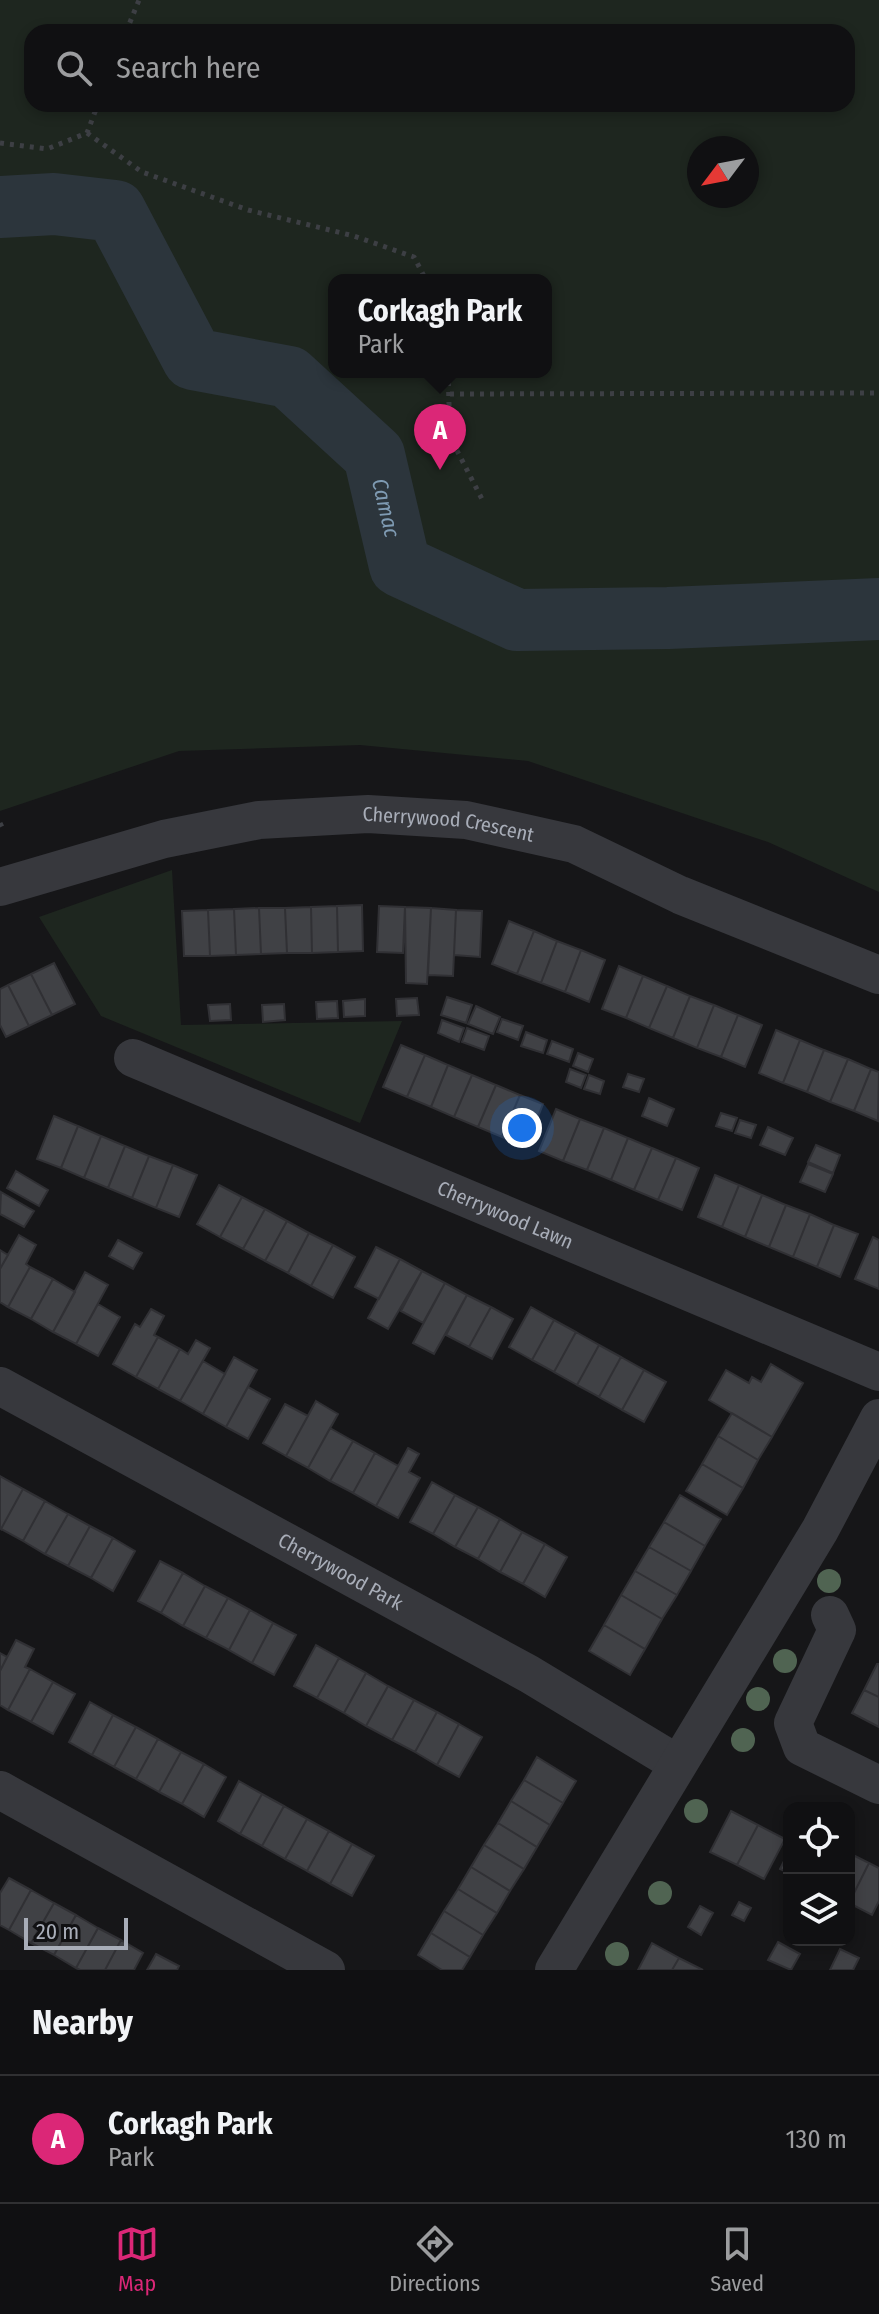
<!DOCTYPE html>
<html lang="en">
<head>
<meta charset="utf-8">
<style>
  :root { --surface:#101012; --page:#19191b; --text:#f1f3f6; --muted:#9c9d9f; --line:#303032; --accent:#db2777 }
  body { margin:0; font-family:"Fira Sans Condensed",sans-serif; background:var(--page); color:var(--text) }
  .controls { position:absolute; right:24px; bottom:24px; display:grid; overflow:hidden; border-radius:16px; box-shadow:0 4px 12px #0003 }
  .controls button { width:72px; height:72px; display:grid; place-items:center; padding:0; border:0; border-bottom:2px solid var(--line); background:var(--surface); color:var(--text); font:40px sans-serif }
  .compass { position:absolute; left:687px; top:136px; width:72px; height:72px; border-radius:50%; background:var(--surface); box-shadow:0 4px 12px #0003; rotate:238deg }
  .scale { position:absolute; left:24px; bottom:20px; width:104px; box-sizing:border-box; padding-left:8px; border:4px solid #a8adb8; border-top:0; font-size:22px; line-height:28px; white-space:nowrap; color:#a8adb8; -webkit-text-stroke:6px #111113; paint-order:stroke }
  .you { position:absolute; left:522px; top:1128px; width:28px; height:28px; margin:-20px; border:6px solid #fff; border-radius:50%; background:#1a73e8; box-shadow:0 0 0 12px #1a73e833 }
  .badge { display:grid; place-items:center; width:52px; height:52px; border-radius:50%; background:var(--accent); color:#fff; font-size:26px; font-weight:700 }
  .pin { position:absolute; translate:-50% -66px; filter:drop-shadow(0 2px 4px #0008) }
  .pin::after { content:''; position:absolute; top:42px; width:28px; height:24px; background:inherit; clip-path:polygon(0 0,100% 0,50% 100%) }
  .popup { position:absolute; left:328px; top:274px; width:224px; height:104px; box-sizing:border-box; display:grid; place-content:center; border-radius:16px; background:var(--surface); filter:drop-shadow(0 2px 6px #0005); font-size:26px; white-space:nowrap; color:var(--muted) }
  .popup b { font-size:30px; color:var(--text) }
  .popup::after { content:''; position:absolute; left:50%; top:100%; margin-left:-16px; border:16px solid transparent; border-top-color:var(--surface) }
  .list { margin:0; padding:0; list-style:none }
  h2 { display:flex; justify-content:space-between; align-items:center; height:104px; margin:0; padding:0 32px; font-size:34px }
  h2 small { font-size:26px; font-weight:400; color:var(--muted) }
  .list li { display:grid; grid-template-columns:52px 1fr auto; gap:24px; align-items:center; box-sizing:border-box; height:128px; padding:0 32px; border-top:2px solid var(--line) }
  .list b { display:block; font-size:30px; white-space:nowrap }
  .list p { margin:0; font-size:26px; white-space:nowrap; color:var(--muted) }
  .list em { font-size:26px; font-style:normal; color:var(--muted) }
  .icon { flex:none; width:44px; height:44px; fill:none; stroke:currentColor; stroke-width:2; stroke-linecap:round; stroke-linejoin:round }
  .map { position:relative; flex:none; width:879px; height:1970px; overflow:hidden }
  .search { position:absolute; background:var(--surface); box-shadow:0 4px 12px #0003; left:24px; right:24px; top:24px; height:88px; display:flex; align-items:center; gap:20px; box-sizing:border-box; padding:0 28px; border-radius:24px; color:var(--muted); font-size:30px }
  .sheet { height:232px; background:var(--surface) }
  nav { display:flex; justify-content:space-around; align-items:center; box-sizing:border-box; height:112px; border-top:2px solid var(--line); background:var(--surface); font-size:22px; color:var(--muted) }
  nav a { display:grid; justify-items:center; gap:4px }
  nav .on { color:var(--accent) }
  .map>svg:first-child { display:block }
  .green { fill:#1e261f; fill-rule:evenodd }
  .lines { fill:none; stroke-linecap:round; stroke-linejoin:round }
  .river { stroke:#2c353c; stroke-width:62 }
  .building { fill:#404145; stroke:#303034; stroke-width:2 }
  .path { stroke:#3d3f44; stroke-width:5; stroke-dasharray:4 6; stroke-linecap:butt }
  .street { stroke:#37383d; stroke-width:38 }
  .tree { fill:#506452 }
  .labels { text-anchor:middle; stroke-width:7; stroke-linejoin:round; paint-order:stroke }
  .street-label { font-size:20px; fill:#a8adb8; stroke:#111113 }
  .water-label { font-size:22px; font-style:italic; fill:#7f9bb3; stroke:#111113 }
</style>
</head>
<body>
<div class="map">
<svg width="879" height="1970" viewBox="0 0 879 1970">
  <rect width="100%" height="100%" fill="#161618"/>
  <path class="green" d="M0 0H879V892L768 842 528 761 360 745 179 751 0 811ZM32 32H847V104H32ZM699 148H747V196H699ZM546 280V372H334V280Z
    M172 870 181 1025 402 1021 360 1123 101 1016 39 917Z"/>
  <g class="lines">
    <path class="river" id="s1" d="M0 207 54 204 115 211 193 359 289 377 374 455 400 566 517 620 668 618 879 609"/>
  </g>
  <path class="building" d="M362 905 363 951 338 952 337 906Z
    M337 906 338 952 312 953 311 907Z
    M379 906 405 907 403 953 377 952Z
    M311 907 312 953H287L285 908Z
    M405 907 431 908 427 984 406 983Z
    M259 908H285L287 953 261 954Z
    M259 908 261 954 236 955 234 909Z
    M431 908 456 910 453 976 428 975Z
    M234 909 236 955 210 956 208 910Z
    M208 910 210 956H184L182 911Z
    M456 910 482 911 480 957 454 955Z
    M509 921 534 931 517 974 492 964Z
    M534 931 557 941 541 983 517 974Z
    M557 941 581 950 565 992 541 983Z
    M581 950 605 960 589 1002 565 992Z
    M54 963 75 1004 52 1015 31 974Z
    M619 966 643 976 626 1018 602 1009Z
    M31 974 52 1015 29 1026 8 985Z
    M643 976 667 986 649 1028 626 1018Z
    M8 985 29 1026 6 1037 0 1025V989Z
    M667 986 690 996 673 1038 649 1028Z
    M690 996 714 1005 697 1048 673 1038Z
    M447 997 472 1005 466 1023 441 1015Z
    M417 998 419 1015 397 1016 396 999Z
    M365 999V1016L344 1017 343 1001Z
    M337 1001 338 1018 317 1019 316 1002Z
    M230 1004 231 1020 210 1021 208 1005Z
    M284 1004 285 1020 263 1022 262 1005Z
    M714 1005 738 1015 721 1057 697 1048Z
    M476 1006 500 1017 493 1034 468 1024Z
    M738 1015 762 1025 745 1067 721 1057Z
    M502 1019 523 1026 518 1040 497 1032Z
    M442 1020 464 1028 459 1042 438 1033Z
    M467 1028 489 1036 484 1050 462 1042Z
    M776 1030 800 1040 783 1083 759 1073Z
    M526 1032 547 1040 543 1053 521 1046Z
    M800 1040 824 1050 807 1092 783 1083Z
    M552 1041 573 1049 569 1062 547 1054Z
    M401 1045 425 1055 407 1097 383 1087Z
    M824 1050 848 1059 830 1102 807 1092Z
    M578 1053 593 1059 588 1072 573 1066Z
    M425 1055 448 1065 431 1107 407 1097Z
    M848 1059 871 1069 854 1111 830 1102Z
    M448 1065 472 1075 454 1117 431 1107Z
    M570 1069 586 1075 581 1088 566 1082Z
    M871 1069 879 1072 878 1121 854 1111Z
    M628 1074 644 1079 639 1092 623 1087Z
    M472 1075 496 1085 478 1127 454 1117Z
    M589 1075 604 1081 600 1094 584 1089Z
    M496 1085 520 1095 502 1137 478 1127Z
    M520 1095 543 1104 526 1147 502 1137Z
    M649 1098 674 1109 667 1126 642 1116Z
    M556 1109 580 1119 563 1161 539 1151Z
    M721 1113 737 1118 732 1131 716 1126Z
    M54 1116 78 1126 61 1168 37 1159Z
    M580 1119 604 1128 587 1170 563 1161Z
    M740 1120 756 1125 751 1138 735 1133Z
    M78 1126 101 1136 84 1178 61 1168Z
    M768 1127 793 1138 785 1155 760 1145Z
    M604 1128 628 1138 611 1180 587 1170Z
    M101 1136 125 1146 108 1188 84 1178Z
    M628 1138 652 1148 634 1190 611 1180Z
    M816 1145 840 1155 833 1173 808 1162Z
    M125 1146 149 1156 132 1198 108 1188Z
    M652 1148 676 1158 658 1200 634 1190Z
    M149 1156 173 1165 156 1208 132 1198Z
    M676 1158 699 1168 682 1210 658 1200Z
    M808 1164 833 1174 825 1192 800 1182Z
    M173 1165 197 1175 179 1217 156 1208Z
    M16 1171 48 1190 39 1206 7 1188Z
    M715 1175 739 1185 722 1227 698 1217Z
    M219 1185 242 1197 220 1237 197 1224Z
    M739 1185 762 1195 745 1237 722 1227Z
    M1 1192 34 1211 24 1227 0 1214Z
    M762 1195 786 1205 769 1247 745 1237Z
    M242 1197 265 1209 243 1249 220 1237Z
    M786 1205 810 1214 793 1257 769 1247Z
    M265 1209 287 1221 265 1261 243 1249Z
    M810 1214 834 1225 817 1267 793 1257Z
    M287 1221 309 1233 288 1273 265 1261Z
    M834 1225 858 1234 840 1277 817 1267Z
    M309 1233 333 1245 311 1286 288 1273Z
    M19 1235 36 1245 26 1264 30 1267 8 1307 0 1302V1269Z
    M873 1237 879 1240V1289L855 1279Z
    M118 1240 142 1253 133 1269 109 1256Z
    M333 1245 355 1257 333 1298 311 1286Z
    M376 1247 400 1259 379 1299 355 1287Z
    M0 1250 8 1255 0 1269Z
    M400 1259 422 1271 388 1329 368 1318Z
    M30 1267 53 1279 31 1319 8 1307Z
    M422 1271 445 1283 423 1323 401 1311Z
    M85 1272 108 1285 76 1344 53 1332Z
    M53 1279 75 1292 53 1332 31 1319Z
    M445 1283 467 1295 434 1354 413 1343Z
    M467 1295 491 1307 469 1347 446 1335Z
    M98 1304 120 1317 98 1356 76 1344Z
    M491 1307 513 1319 492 1359 469 1347Z
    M531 1307 554 1320 532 1360 509 1347Z
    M151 1309 164 1316 154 1335 158 1337 136 1377 113 1364 135 1324 140 1327Z
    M554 1320 576 1332 554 1372 532 1360Z
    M576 1332 599 1345 577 1385 554 1372Z
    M158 1337 180 1349 158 1389 136 1377Z
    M196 1340 210 1348 180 1401 158 1389 180 1349 188 1354Z
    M599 1345 621 1357 599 1397 577 1385Z
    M234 1357 257 1370 226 1427 203 1414Z
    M621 1357 644 1370 622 1410 599 1397Z
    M203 1361 225 1374 203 1414 180 1401Z
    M771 1364 803 1383 772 1437 709 1400 726 1370 749 1383 752 1377 761 1382Z
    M644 1370 666 1382 644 1422 622 1410Z
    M248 1387 270 1399 248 1439 226 1427Z
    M316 1401 338 1414 308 1468 286 1456Z
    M285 1404 308 1416 286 1456 263 1443Z
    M732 1413 772 1437 758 1460 718 1436Z
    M330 1428 353 1441 330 1481 308 1468Z
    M718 1436 758 1460 743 1488 702 1464Z
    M353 1441 375 1453 353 1493 330 1481Z
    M408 1448 419 1454 409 1472 420 1478 398 1518 376 1506Z
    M375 1453 398 1466 376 1506 353 1493Z
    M702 1464 743 1488 727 1515 686 1491Z
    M0 1476 23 1489 1 1529 0 1528Z
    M432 1482 455 1495 433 1534 410 1522Z
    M23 1489 45 1501 23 1541 1 1529Z
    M455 1495 478 1507 455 1547 433 1534Z
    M680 1495 721 1519 705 1546 664 1522Z
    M45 1501 68 1514 45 1554 23 1541Z
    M478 1507 500 1519 478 1559 455 1547Z
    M68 1514 90 1526 68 1566 45 1554Z
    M500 1519 522 1532 500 1572 478 1559Z
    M664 1522 705 1546 691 1571 649 1547Z
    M90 1526 113 1538 91 1578 68 1566Z
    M522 1532 545 1544 523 1584 500 1572Z
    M113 1538 135 1551 113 1591 91 1578Z
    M545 1544 567 1557 545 1597 523 1584Z
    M649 1547 691 1571 677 1595 635 1571Z
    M160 1561 183 1573 161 1613 138 1601Z
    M635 1571 677 1595 662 1619 621 1595Z
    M183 1573 205 1586 183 1626 161 1613Z
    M205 1586 228 1598 206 1638 183 1626Z
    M621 1595 662 1619 645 1649 604 1625Z
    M228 1598 250 1610 229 1650 206 1638Z
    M250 1610 273 1623 252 1663 229 1650Z
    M273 1623 296 1635 274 1675 252 1663Z
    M604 1625 645 1649 630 1675 589 1651Z
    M16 1640 34 1649 25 1667 30 1669 8 1710 0 1705V1671Z
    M316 1645 339 1658 317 1698 294 1686Z
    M0 1653 7 1657 0 1671Z
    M339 1658 366 1673 344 1713 317 1698Z
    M877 1664H879V1697L864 1690Z
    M30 1669 53 1682 31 1722 8 1710Z
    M366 1673 388 1686 366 1726 344 1713Z
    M53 1682 75 1694 53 1734 31 1722Z
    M388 1686 414 1700 392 1740 366 1726Z
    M864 1690 879 1697V1727L852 1713Z
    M414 1700 437 1712 415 1752 392 1740Z
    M90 1702 113 1715 92 1755 69 1742Z
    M437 1712 459 1724 437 1765 415 1752Z
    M113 1715 136 1727 114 1767 92 1755Z
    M459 1724 482 1737 459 1777 437 1765Z
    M136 1727 158 1739 136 1779 114 1767Z
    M158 1739 181 1752 159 1792 136 1779Z
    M181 1752 204 1764 182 1804 159 1792Z
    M537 1757 576 1781 563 1803 524 1780Z
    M204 1764 226 1777 204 1817 182 1804Z
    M524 1780 563 1803 550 1825 511 1801Z
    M239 1781 262 1794 240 1834 218 1821Z
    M262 1794 284 1806 262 1846 240 1834Z
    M511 1801 550 1825 537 1847 498 1823Z
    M284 1806 307 1819 285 1859 262 1846Z
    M731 1811 758 1825 737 1865 710 1852Z
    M307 1819 329 1831 307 1871 285 1859Z
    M498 1823 537 1847 524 1869 484 1845Z
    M758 1825 785 1839 764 1879 737 1865Z
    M329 1831 352 1844 330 1884 307 1871Z
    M352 1844 374 1856 352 1896 330 1884Z
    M484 1845 524 1869 510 1891 471 1867Z
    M789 1851V1873L780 1869Z
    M849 1853 869 1863 849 1903Z
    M869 1863 879 1868V1901L872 1915 849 1903Z
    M471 1867 510 1891 497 1913 458 1889Z
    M9 1878 31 1890 9 1930 0 1925V1893Z
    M458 1889 497 1913 483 1935 444 1911Z
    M31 1890 54 1903 31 1943 9 1930Z
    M739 1902 751 1908 744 1921 732 1915Z
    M54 1903 76 1915 54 1955 31 1943Z
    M700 1906 713 1913 701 1935 688 1927Z
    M444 1911 483 1935 470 1957 431 1933Z
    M76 1915 98 1928 76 1968 54 1955Z
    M98 1928 121 1940 105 1970H80L76 1968Z
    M431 1933 470 1957 462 1970H442L418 1955Z
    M121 1940 143 1953 134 1970H105Z
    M778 1942 800 1954 791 1970 768 1960Z
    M652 1943 679 1958 672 1970H638Z
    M840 1949 859 1958 853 1970H830Z
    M156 1954 179 1966 177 1970H147Z
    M679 1958 703 1970H672Z"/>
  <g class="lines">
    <path class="path" d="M126 32 139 0
      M87 133 142 172 248 210 354 236 414 257 426 280
      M0 143 47 149 87 133 98 104
      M448 372 450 437 483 501
      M450 394 879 393
      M0 823 3 829"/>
    <g class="street">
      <path id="s2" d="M0 887 164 839 259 820 368 814 466 820 574 844 680 895 879 975"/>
      <path id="s3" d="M133 1058 879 1372"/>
      <path id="s4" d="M0 1386 529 1674 678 1764"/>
      <path d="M830 1615 837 1630 793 1723 802 1747 879 1785"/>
      <path d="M0 1790 326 1970"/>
      <path d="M554 1970 820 1530 879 1418"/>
    </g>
  </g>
  <g class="tree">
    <circle cx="829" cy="1581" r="12"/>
    <circle cx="785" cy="1661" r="12"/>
    <circle cx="758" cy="1699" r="12"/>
    <circle cx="743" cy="1740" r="12"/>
    <circle cx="696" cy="1811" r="12"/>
    <circle cx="660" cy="1893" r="12"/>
    <circle cx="617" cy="1954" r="12"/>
  </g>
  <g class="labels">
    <g class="street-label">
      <text dy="7" stroke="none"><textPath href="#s2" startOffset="458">Cherrywood Crescent</textPath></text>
      <text dy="7" stroke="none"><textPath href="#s3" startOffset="404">Cherrywood Lawn</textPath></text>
      <text dy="7" stroke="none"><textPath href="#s4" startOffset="388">Cherrywood Park</textPath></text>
    </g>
    <g class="water-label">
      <text dy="8" stroke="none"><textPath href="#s1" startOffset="550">Camac</textPath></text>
    </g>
  </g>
</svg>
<div class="controls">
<button><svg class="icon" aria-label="locate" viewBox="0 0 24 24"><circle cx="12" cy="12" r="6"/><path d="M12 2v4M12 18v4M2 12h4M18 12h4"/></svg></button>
<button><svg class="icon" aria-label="layers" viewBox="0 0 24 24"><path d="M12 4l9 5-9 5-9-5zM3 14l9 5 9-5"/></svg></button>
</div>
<svg class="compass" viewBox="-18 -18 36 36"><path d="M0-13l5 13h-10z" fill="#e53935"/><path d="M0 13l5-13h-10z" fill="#9c9d9f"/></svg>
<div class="scale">20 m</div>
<div class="you"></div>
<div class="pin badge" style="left:440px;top:470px">A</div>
<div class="popup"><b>Corkagh Park</b>Park</div>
<div class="search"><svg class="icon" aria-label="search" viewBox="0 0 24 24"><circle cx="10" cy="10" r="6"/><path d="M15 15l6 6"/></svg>Search here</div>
</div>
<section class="sheet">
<h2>Nearby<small></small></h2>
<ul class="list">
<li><span class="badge">A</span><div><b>Corkagh Park</b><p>Park</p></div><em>130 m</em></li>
</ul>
</section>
<nav>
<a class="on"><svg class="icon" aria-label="map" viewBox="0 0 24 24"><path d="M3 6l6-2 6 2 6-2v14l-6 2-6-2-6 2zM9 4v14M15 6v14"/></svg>Map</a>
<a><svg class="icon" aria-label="directions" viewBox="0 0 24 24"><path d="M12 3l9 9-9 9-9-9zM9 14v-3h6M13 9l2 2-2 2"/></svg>Directions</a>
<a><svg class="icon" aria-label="saved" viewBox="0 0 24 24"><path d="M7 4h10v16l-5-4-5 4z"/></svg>Saved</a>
</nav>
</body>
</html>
